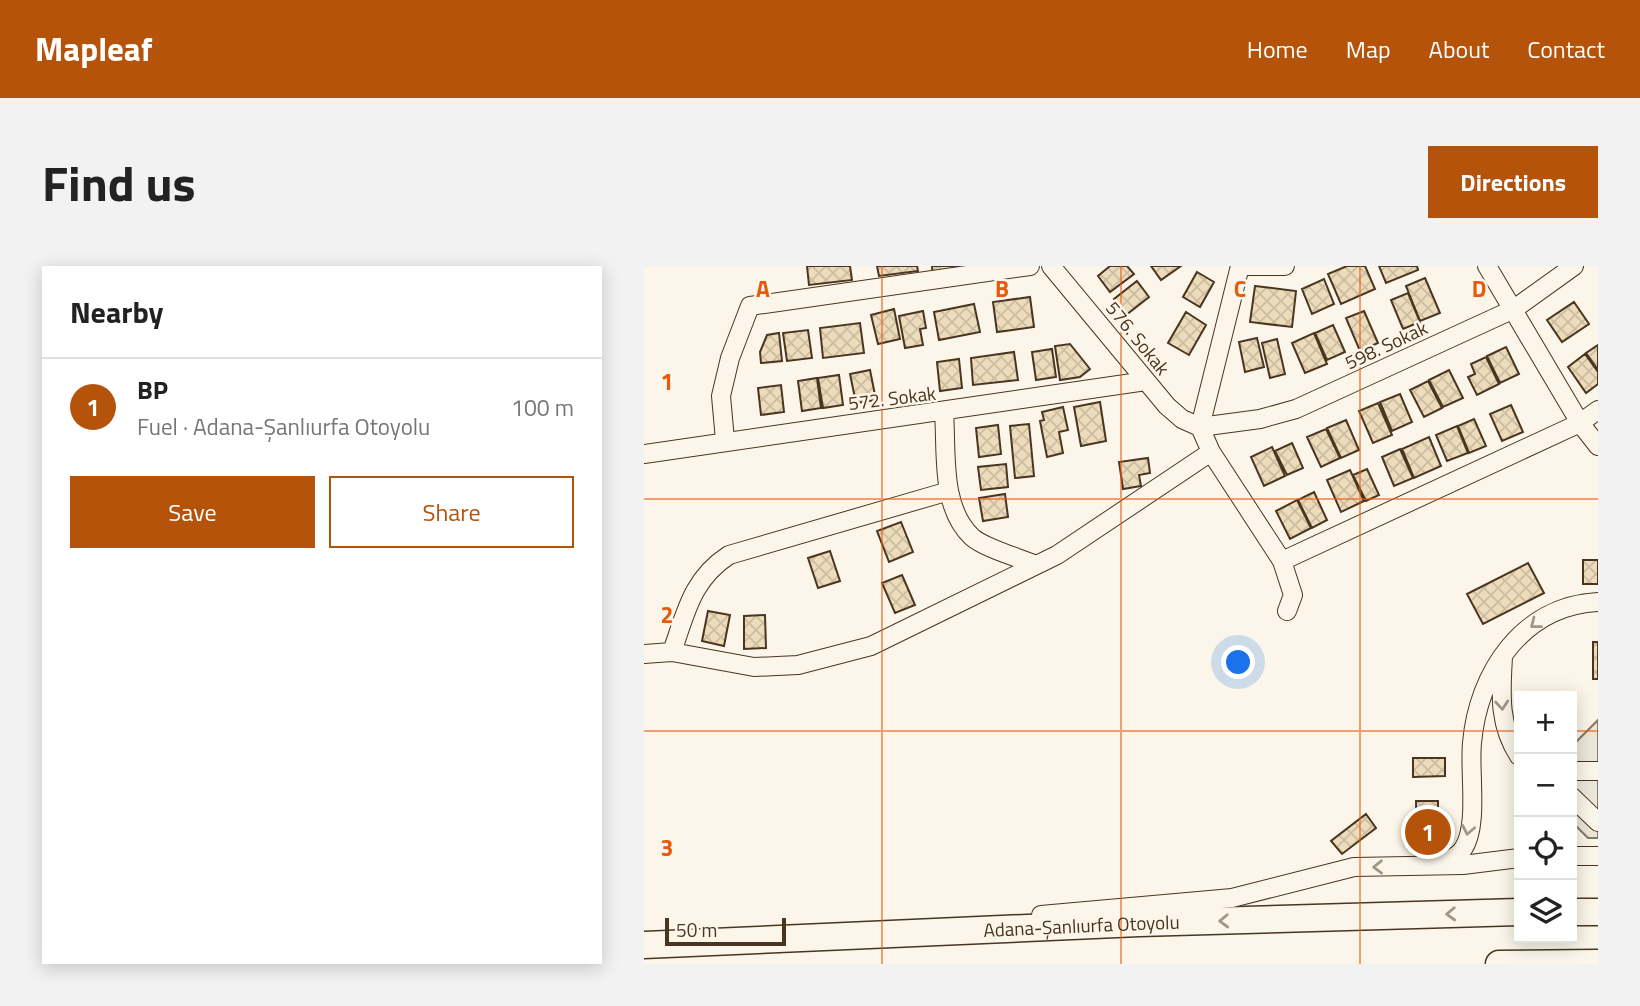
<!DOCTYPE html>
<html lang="en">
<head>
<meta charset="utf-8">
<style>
  :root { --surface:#fff; --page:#f2f2f2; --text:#222; --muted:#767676; --line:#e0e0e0; --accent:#b45309 }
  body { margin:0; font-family:"Titillium Web",sans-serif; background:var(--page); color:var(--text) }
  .controls { position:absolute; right:21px; bottom:21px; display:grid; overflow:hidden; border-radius:0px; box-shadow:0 4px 18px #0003 }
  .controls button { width:63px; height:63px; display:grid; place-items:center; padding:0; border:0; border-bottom:2px solid var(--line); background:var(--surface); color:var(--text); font:35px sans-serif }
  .scale { position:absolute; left:21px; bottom:18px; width:121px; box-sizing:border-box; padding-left:7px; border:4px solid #4a3520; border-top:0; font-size:19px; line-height:24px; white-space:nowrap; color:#4a3520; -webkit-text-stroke:5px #fbf6e9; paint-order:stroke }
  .you { position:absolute; left:595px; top:397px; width:24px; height:24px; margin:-18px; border:5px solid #fff; border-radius:50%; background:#1a73e8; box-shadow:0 0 0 10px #1a73e833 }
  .badge { display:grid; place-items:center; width:46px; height:46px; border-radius:50%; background:var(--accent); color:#fff; font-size:23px; font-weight:700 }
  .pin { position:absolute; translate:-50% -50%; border:4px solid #fff; box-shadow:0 2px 7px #0006 }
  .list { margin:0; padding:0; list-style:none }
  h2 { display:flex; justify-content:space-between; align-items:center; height:91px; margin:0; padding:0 28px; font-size:30px }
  h2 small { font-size:23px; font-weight:400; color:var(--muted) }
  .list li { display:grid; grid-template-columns:46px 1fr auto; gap:21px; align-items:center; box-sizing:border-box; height:98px; padding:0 28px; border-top:2px solid var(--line) }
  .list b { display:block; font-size:26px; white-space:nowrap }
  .list p { margin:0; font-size:23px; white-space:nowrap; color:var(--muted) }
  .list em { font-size:23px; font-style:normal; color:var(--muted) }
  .actions { display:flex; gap:14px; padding:21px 28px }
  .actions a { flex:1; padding:16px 0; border:2px solid var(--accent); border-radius:0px; text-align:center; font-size:24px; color:var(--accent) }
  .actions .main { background:var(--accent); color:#fff }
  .icon { flex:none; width:38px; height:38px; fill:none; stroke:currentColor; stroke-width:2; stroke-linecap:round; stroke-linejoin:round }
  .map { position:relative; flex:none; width:954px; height:698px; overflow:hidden; border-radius:0px }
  header { display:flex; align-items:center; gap:42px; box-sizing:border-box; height:98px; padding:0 35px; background:var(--accent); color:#fff }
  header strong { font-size:33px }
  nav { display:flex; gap:38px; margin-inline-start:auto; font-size:24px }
  .intro { display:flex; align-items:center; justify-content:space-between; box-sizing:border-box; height:168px; padding:0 42px }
  h1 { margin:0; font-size:49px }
  .button { padding:18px 32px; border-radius:0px; background:var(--accent); color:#fff; font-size:24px; font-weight:700 }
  main { display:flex; gap:42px; padding:0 42px }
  aside { flex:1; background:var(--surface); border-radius:0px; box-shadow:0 4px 18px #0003 }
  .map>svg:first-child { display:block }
  .parking { fill:#ede7d9; stroke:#887966; stroke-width:2 }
  .building { fill:url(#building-cross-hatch); stroke:#4a3520; stroke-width:2 }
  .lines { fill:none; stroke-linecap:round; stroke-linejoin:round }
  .minor-casing { stroke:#4a3520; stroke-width:20 }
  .highway-casing { stroke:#4a3520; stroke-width:29 }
  .minor { stroke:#fbf6e9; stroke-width:18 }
  .highway { stroke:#fbf6e9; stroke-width:26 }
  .oneway { stroke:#a29684 }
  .grid { fill:none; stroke:#e8590c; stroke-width:2; stroke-opacity:0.55 }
  .labels { text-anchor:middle; stroke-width:5; stroke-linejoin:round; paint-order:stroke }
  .street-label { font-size:19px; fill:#4a3520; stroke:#fbf6e9 }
  .grid-label { font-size:23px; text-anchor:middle; font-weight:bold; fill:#e8590c; stroke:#fbf6e9; stroke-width:5; stroke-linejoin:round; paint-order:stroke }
</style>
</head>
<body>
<header>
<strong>Mapleaf</strong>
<nav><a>Home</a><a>Map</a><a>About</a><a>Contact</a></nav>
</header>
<div class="intro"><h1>Find us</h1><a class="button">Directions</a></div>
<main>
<aside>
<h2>Nearby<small></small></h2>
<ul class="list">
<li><span class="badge">1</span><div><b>BP</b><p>Fuel · Adana-Şanlıurfa Otoyolu</p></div><em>100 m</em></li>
</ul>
<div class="actions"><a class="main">Save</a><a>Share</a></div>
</aside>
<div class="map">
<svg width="954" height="698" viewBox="0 0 954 698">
  <defs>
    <pattern id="building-cross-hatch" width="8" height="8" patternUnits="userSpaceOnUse" patternTransform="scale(1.75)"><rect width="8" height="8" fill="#ecdcbc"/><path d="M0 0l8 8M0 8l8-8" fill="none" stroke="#ccbda1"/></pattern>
  </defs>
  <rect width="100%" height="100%" fill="#fbf6e9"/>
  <path class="parking" d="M954 454V572H944L928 556V480Z"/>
  <path class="building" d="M163 0H206L208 14 165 19Z
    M233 0H273L274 5 235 10Z
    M288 0H318L319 9 289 13Z
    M466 0H483L490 8 466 26 454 10Z
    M507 0H537L517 14Z
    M703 0H721L731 23 697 38 684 8Z
    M735 0H773L774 4 742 17Z
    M553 6 570 16 556 41 539 31Z
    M781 12 796 47 776 55 762 20Z
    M680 13 690 38 668 48 658 23Z
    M493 15 505 31 482 49 470 33Z
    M611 20 652 25 648 61 606 56Z
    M764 27 776 56 759 63 747 34Z
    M386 31 390 61 353 66 349 36Z
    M930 36 945 58 918 76 903 54Z
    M330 38 336 66 295 74 290 46Z
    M250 43 256 73 234 78 227 49Z
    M279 45 282 62 276 63 279 79 261 82 255 50Z
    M720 45 734 77 716 85 702 52Z
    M542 46 562 59 545 89 524 77Z
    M216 57 220 87 179 92 176 62Z
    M689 59 701 86 683 94 671 67Z
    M164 64 168 92 143 95 139 67Z
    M135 67 138 95 117 97 116 86 123 69Z
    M670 67 683 98 661 107 648 77Z
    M613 72 620 101 601 106 595 76Z
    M633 73 641 108 626 112 618 77Z
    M426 78 446 103 436 111 416 114 411 80Z
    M954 79V104L942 87Z
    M862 81 875 108 856 117 843 90Z
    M408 83 412 111 392 114 388 86Z
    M370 86 374 114 329 119 327 92Z
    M941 88 954 106V118L942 127 924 101Z
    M842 91 855 118 833 129 824 111 831 108 827 98Z
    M315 93 318 122 296 125 293 96Z
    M226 104 232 134 212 137 206 108Z
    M805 104 819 132 799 141 785 114Z
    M195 109 199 139 179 142 174 112Z
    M173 112 177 142 158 145 154 115Z
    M784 115 798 142 780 151 766 124Z
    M137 119 140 146 117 149 114 122Z
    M756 128 768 156 748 165 736 136Z
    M456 136 462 175 437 180 430 141Z
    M734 137 748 169 729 177 715 145Z
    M867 139 879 166 858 175 846 148Z
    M419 141 424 164 415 166 419 187 403 191 396 155 400 154 398 146Z
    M830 153 842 180 825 187 814 160Z
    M702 154 715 184 697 192 683 162Z
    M385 158 390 210 371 212 366 160Z
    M354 159 357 188 335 191 332 162Z
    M813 160 824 187 803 195 792 169Z
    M682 163 696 192 677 201 663 171Z
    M785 171 797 200 770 212 758 183Z
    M648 177 659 202 643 209 631 185Z
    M628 181 641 210 620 220 607 191Z
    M756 183 769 212 750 220 738 191Z
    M504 192 506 207 495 209 497 220 479 223 475 196Z
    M362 198 364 221 337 224 334 201Z
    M723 203 735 229 722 235 709 209Z
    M706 204 720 235 697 246 683 214Z
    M670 226 683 254 668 262 654 234Z
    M361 228 364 251 339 255 335 232Z
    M653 234 667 262 646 273 632 245Z
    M257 256 269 286 245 296 233 265Z
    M186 285 196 315 174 322 164 292Z
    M939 294H954V318H939Z
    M884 297 900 327 839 358 823 328Z
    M258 309 271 339 251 347 238 317Z
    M64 345 86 349 80 380 58 375Z
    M121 349 122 382 100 383V350Z
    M949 376H954V413H949Z
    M769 492H801V510L769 511Z
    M772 535H794V577L773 578Z
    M722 548 732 562 698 588 687 575Z"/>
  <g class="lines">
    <g class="minor-casing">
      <path id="minor" d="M407 0 523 140 538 153 556 161
        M596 0 556 161 567 186 638 295 649 329 643 345
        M601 0H641
        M843 0 936 157 954 180
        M300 147C303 186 296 241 328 271 340 282 376 292 392 299
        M556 161 616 153 652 143 870 43 930 0
        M81 174 77 130 86 92 106 40 386 0
        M0 188 502 115
        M638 295 936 157 954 144
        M28 386C42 346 48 313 85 289L305 225
        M0 388 28 386 110 401 154 399 227 380 413 289 567 186
        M859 391C857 427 854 458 875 490
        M928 505H954
        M928 531 954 556
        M928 590H954
        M797 599C803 594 815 590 819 583 835 560 825 506 828 477 834 407 878 340 954 336
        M397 649 588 632 710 601 819 599 875 592"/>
    </g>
    <g class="highway-casing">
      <g id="highway">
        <path d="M928 646H954"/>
        <path id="s1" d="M0 679 495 657 875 646"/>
        <path d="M855 698 954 697"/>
      </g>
    </g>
    <use href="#minor" class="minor"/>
    <use href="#highway" class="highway"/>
  </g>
  <defs><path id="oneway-chevron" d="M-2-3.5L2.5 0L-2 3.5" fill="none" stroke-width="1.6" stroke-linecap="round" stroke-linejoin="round" transform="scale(1.75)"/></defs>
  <g class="oneway">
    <use href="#oneway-chevron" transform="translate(891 358) rotate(142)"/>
    <use href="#oneway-chevron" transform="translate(858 439) rotate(85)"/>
    <use href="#oneway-chevron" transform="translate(824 564) rotate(101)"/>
    <use href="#oneway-chevron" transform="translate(734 601) rotate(179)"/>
    <use href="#oneway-chevron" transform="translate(807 648) rotate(178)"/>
    <use href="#oneway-chevron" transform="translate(580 655) rotate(178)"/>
  </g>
  <path class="grid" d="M238 0V698M477 0V698M716 0V698M0 233H954M0 465H875M928 465H954"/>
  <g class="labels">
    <g class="street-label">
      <text transform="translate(494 72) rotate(51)" y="7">576. Sokak</text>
      <text transform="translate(742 79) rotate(-25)" y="7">598. Sokak</text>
      <text transform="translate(248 132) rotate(-7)" y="7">572. Sokak</text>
      <text dy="7" stroke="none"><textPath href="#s1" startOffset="438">Adana-Şanlıurfa Otoyolu</textPath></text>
    </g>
  </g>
  <g class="grid-label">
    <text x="119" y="31">A</text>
    <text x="358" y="31">B</text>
    <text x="596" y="31">C</text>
    <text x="835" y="31">D</text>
    <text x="23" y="124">1</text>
    <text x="23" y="357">2</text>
    <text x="23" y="590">3</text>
  </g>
</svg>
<div class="controls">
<button>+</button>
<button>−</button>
<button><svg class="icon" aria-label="locate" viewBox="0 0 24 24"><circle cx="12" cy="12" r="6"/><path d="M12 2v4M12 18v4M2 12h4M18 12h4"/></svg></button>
<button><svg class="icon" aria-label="layers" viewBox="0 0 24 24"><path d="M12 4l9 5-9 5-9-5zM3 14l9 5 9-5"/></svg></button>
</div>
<div class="scale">50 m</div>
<div class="you"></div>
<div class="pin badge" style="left:784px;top:566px">1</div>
</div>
</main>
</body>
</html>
